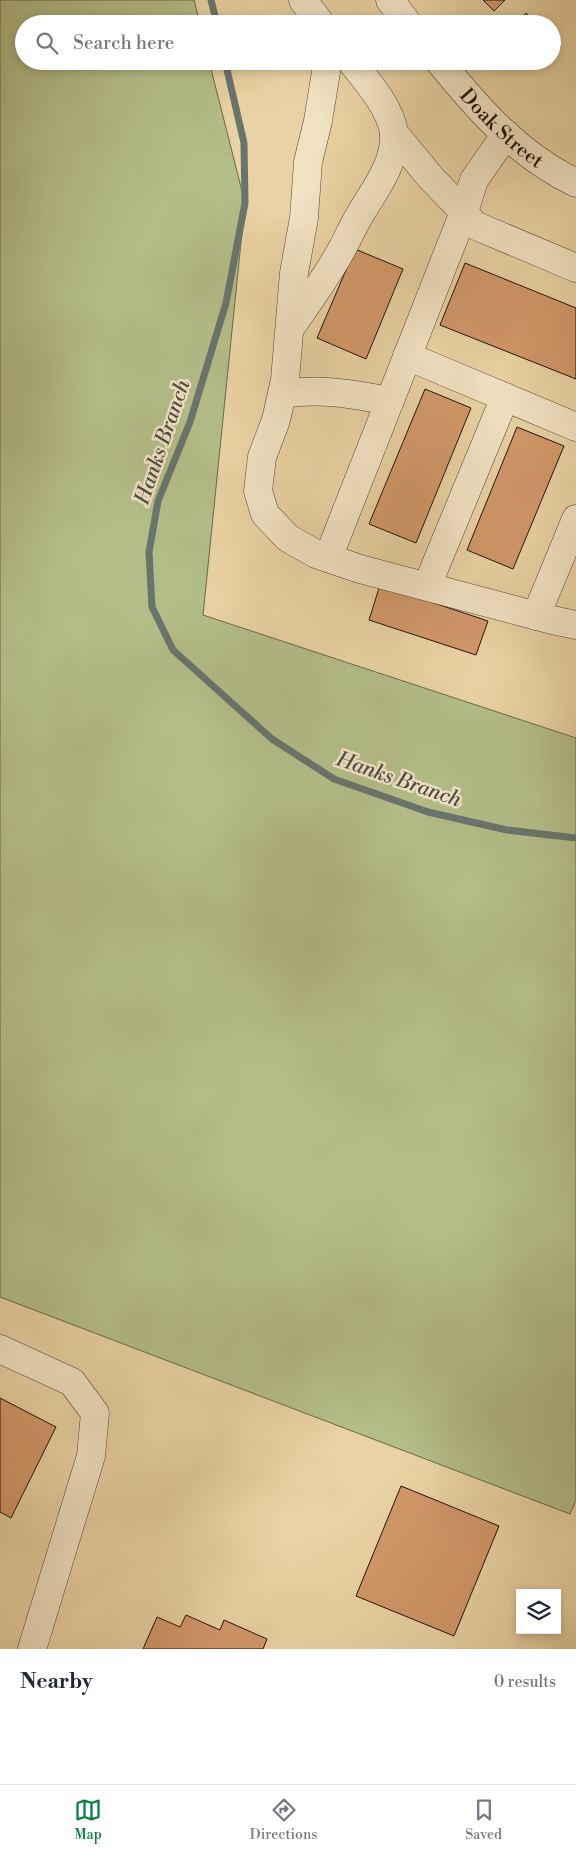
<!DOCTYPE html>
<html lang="en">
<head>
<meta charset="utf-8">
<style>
  :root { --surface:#fff; --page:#f6f6f7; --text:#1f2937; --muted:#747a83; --line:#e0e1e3; --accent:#0b8043 }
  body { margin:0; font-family:"Libre Bodoni",serif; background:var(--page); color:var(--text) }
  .controls { position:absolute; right:15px; bottom:15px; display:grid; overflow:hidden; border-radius:0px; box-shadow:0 2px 8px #0003 }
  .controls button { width:45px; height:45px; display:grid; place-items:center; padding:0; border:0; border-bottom:1px solid var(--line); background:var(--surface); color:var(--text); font:25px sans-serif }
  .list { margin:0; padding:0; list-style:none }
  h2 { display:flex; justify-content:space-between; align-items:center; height:65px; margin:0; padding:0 20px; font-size:21px }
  h2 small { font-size:16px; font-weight:400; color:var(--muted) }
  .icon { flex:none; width:28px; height:28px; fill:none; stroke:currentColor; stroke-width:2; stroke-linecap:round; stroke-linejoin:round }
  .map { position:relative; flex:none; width:576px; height:1649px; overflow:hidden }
  .search { position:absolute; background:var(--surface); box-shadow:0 2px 8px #0003; left:15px; right:15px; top:15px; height:55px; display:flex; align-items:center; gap:12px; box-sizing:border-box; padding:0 18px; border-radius:28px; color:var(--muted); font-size:19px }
  .sheet { height:135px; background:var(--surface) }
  nav { display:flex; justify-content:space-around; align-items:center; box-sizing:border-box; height:70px; border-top:1px solid var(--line); background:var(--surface); font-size:14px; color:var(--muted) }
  nav a { display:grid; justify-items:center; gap:2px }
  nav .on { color:var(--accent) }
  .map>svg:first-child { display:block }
  .green { fill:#b3bd88; stroke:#69684b }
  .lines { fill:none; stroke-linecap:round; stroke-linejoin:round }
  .stream { stroke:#68756d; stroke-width:7 }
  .building { fill:#d1986a; stroke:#1f130e }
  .minor-casing { stroke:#524333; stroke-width:29 }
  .minor { stroke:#f1e2c3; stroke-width:28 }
  .labels { text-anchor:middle; stroke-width:5; stroke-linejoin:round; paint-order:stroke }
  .street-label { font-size:20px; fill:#1f130e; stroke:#f1e2c3 }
  .water-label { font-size:21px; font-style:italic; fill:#494c45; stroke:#f1e2c3 }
</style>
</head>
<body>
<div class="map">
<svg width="576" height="1649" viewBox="0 0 576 1649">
  <rect width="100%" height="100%" fill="#e9d2a3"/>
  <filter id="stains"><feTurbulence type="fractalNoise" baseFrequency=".004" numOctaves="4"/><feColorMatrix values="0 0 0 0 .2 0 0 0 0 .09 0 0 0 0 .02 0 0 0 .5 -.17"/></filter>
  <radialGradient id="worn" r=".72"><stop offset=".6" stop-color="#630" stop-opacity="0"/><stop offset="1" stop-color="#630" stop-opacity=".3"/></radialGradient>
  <path class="green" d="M0 0H194L200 24H24V61H209L245 203 203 615 576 738V1500L570 1514 0 1297Z"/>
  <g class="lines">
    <path class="stream" d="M211 0 217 24
      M225 61 244 143 245 203 226 303 190 422 158 501 149 552 152 607 173 650 272 739 334 779 428 812 507 830 576 838"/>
  </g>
  <path class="building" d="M483 0H505L494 11Z
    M526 13 537 24H516Z
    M552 39 561 47 552 56Z
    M532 61H547L540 69Z
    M355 249 403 269 366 359 317 338Z
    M465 263 576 308V379L440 325Z
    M425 389 471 408 416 543 369 524Z
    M517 427 564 446 513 569 467 550Z
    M380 585 488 621 476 655 369 620Z
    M0 1398 56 1427 11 1518 0 1512Z
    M401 1486 499 1526 454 1636 356 1596Z
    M186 1615 220 1630 224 1620 267 1639 263 1649H143L157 1617 180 1627Z"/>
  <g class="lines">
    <g class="minor-casing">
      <g id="minor">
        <path d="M303 0 321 24"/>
        <path d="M390 0 408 24"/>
        <path d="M326 61V72L318 121 308 162 304 218 294 273 285 380 276 420 262 457 258 491 265 514 288 538 316 554 360 569 552 620 576 625"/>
        <path id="s1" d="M439 61C479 110 518 155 576 183"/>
        <path d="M506 134 474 180 464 212 474 225 576 268"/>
        <path d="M291 327C309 301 328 275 343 247 349 236 354 224 361 213 375 189 396 163 394 133 391 108 366 80 351 61"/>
        <path d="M407 356 576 427"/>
        <path d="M282 394C319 388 354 394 389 401"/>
        <path d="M328 558 464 212 431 178 394 133"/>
        <path d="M427 586 505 397"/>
        <path d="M536 616 576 519"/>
        <path d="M0 1349 72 1382 95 1413 91 1456 32 1649"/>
      </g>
    </g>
    <use href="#minor" class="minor"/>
  </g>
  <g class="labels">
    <g class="street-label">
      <text dy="7" stroke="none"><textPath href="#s1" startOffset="92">Doak Street</textPath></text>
    </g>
    <g class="water-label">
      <text transform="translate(162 442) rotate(-71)" y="7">Hanks Branch</text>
      <text transform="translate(399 779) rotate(19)" y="7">Hanks Branch</text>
    </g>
  </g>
  <rect width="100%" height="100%" filter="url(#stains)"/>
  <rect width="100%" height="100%" fill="url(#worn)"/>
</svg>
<div class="controls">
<button><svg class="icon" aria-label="layers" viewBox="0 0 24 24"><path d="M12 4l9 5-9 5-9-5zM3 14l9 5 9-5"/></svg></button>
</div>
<div class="search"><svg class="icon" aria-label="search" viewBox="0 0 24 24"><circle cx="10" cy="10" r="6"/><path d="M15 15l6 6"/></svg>Search here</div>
</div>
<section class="sheet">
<h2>Nearby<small>0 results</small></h2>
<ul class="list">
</ul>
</section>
<nav>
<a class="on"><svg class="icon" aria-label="map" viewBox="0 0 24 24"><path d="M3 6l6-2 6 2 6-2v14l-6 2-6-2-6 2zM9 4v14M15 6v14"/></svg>Map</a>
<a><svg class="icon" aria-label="directions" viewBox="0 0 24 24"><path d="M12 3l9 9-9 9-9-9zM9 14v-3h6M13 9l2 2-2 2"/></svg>Directions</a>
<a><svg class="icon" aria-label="saved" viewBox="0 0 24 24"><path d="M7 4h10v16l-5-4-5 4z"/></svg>Saved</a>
</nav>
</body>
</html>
